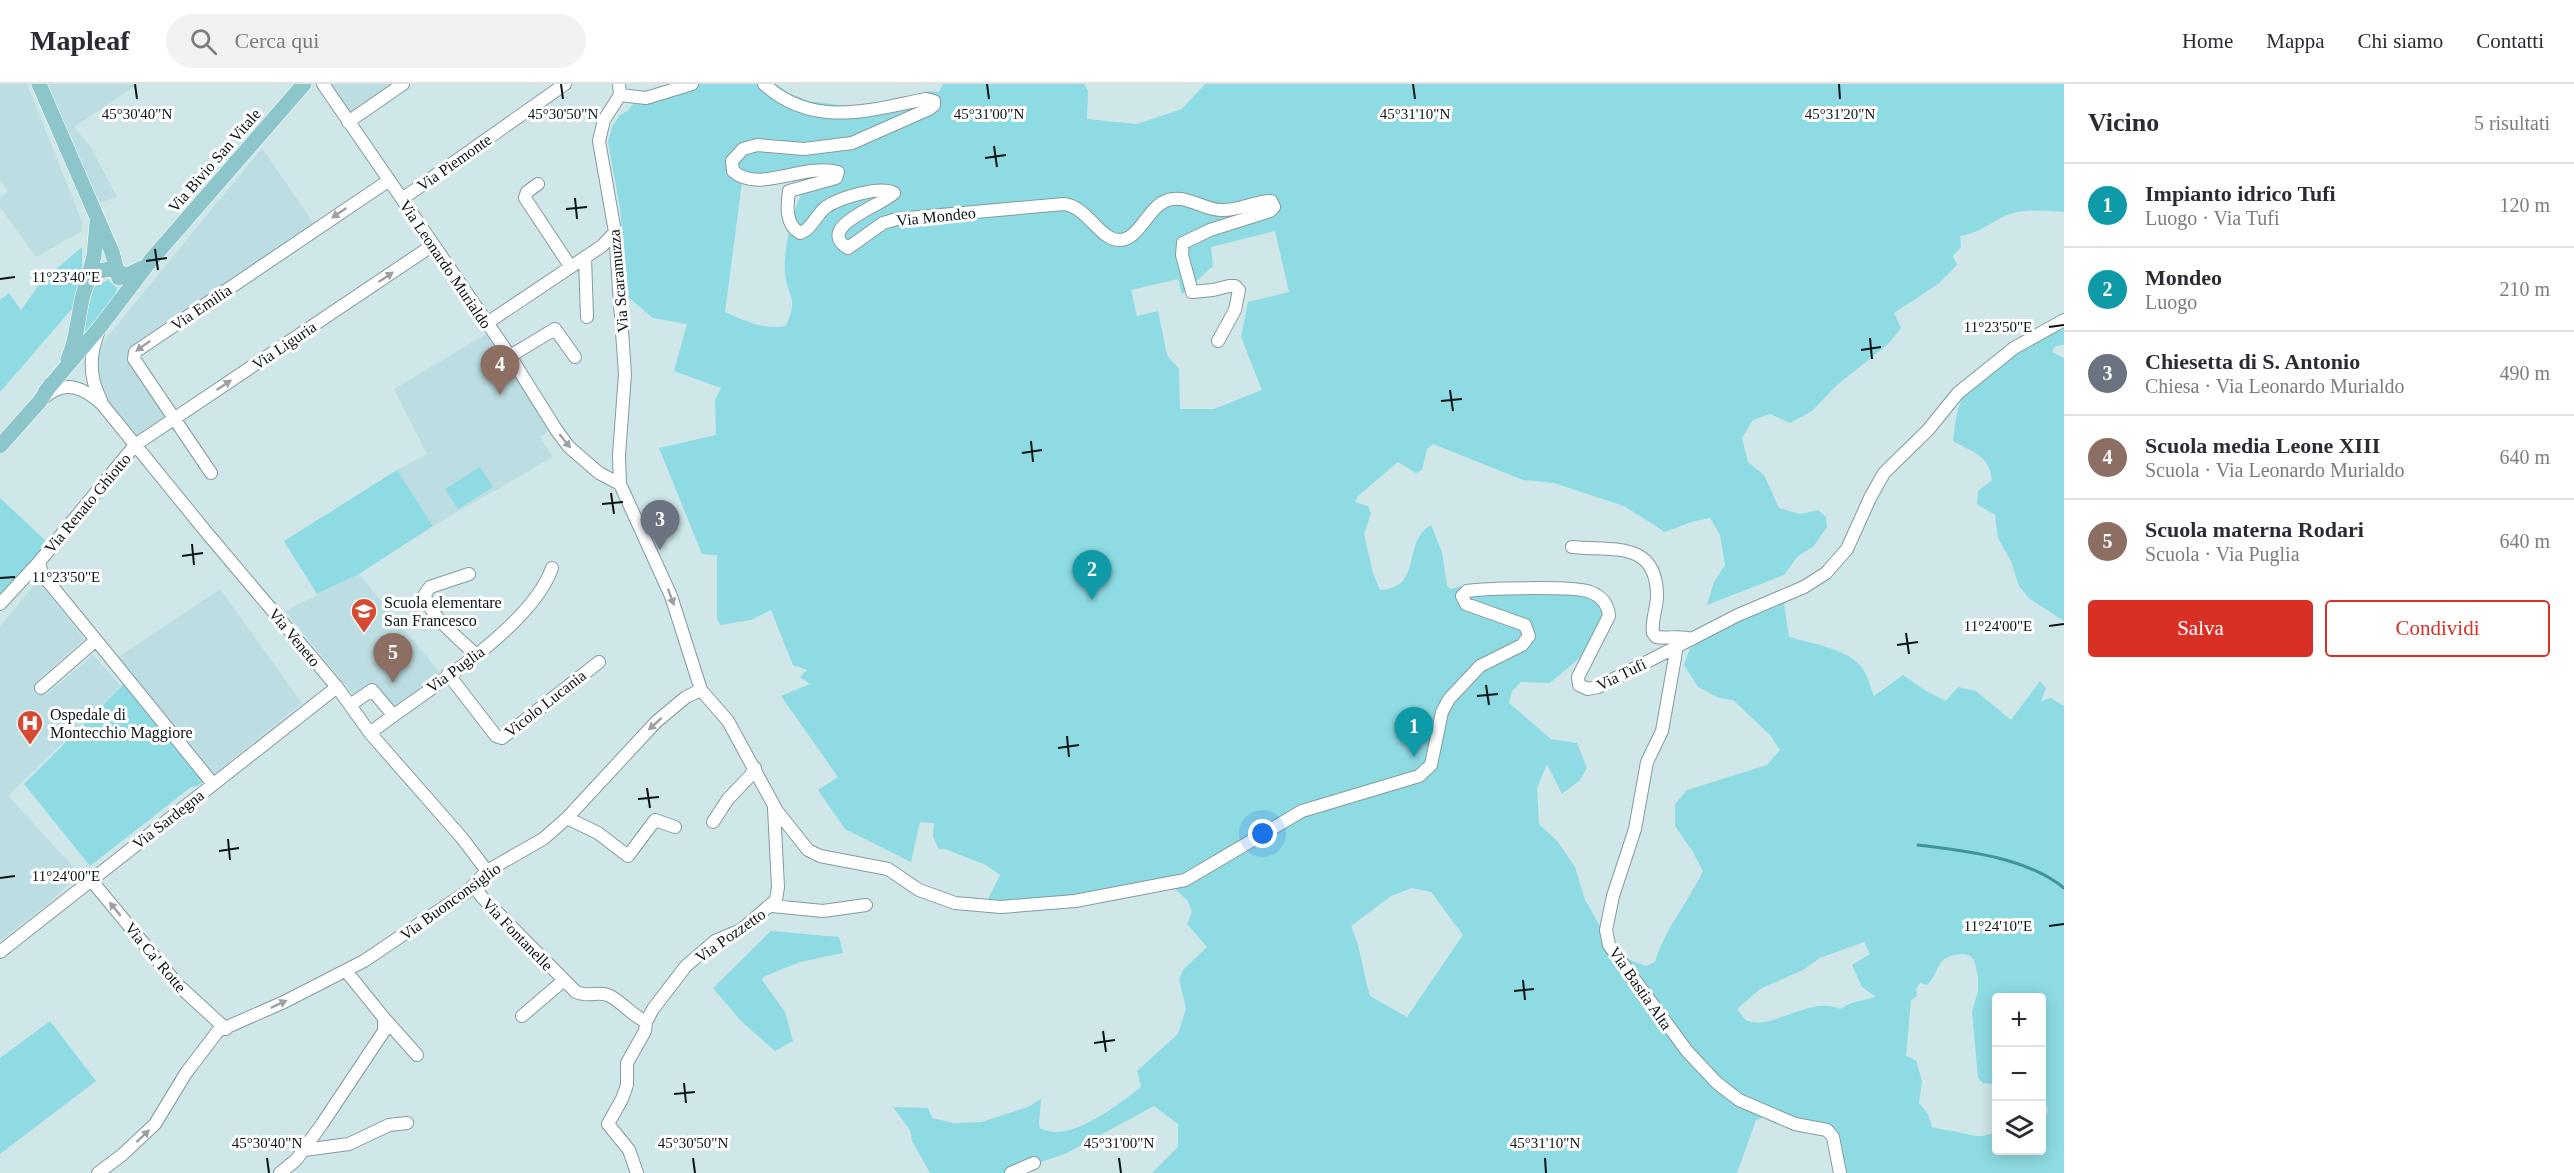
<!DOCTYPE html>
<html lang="it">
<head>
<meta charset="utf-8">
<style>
  :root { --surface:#fff; --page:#f2f2f3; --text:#2b2b33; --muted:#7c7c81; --line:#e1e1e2; --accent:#d93025 }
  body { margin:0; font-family:Georgia,serif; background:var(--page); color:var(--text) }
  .controls { position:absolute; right:18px; bottom:18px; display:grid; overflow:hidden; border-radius:6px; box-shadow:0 3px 15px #0003 }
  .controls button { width:54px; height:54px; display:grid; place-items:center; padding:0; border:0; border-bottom:2px solid var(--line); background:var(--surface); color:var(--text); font:30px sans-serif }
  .you { position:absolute; left:1263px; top:750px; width:21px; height:21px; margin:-15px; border:4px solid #fff; border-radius:50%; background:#1a73e8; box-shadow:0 0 0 9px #1a73e833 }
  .badge { display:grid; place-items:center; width:39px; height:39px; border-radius:50%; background:var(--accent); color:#fff; font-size:20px; font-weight:700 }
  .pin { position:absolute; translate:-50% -50px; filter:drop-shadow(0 2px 3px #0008) }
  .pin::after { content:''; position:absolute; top:32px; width:21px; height:18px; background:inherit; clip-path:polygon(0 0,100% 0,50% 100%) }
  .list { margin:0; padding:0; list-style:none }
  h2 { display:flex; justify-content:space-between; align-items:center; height:78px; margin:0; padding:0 24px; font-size:26px }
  h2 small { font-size:20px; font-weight:400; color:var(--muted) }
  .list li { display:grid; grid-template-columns:39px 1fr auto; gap:18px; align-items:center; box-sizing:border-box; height:84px; padding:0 24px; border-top:2px solid var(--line) }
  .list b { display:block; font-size:22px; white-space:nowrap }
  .list p { margin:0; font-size:20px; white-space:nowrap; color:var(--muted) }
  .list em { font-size:20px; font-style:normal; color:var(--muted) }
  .actions { display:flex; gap:12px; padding:18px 24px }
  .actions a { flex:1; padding:14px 0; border:2px solid var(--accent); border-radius:6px; text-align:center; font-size:21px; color:var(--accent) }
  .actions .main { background:var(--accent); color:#fff }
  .icon { flex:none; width:33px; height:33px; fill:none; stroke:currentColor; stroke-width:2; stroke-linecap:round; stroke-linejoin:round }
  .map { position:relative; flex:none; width:2064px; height:1089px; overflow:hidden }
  header { display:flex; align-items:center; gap:36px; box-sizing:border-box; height:84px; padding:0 30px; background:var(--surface); border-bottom:2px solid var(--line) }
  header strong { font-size:28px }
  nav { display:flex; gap:33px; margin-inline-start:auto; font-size:21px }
  .search { width:420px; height:54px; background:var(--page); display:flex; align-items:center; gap:15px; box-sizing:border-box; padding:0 21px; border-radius:33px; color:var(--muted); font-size:22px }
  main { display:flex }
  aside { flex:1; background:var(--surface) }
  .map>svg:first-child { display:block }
  .built { fill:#bcdde1 }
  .green { fill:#8edbe3; fill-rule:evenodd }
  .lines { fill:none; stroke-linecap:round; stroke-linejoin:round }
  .stream { stroke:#3e949c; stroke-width:3 }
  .minor-casing { stroke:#849b9d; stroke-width:14 }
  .major-casing { stroke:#fff; stroke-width:16 }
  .minor { stroke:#fff; stroke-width:12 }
  .major { stroke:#8cc5ca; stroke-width:15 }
  .oneway { fill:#9ea1a1 }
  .ticks { fill:none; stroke:#0c1415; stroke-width:2 }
  .labels { text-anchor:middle; stroke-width:6; stroke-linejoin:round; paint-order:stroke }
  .street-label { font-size:16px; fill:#0c1415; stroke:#fff }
  .poi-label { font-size:16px; fill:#0c1415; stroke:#fff; text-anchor:start }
  .ticks-label { font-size:15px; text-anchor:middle; fill:#0c1415; stroke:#fff; stroke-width:6; stroke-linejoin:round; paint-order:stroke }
</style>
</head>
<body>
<header>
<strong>Mapleaf</strong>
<div class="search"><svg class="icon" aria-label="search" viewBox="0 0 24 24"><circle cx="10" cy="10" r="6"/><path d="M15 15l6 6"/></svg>Cerca qui</div>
<nav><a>Home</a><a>Mappa</a><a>Chi siamo</a><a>Contatti</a></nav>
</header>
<main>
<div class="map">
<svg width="2064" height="1089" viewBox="0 0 2064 1089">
  <rect width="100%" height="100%" fill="#cfe7e9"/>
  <path class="built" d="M0 0H27L81 135 82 147 36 173 0 123V114L8 107 0 96Z
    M45 0H138L74 43 90 62 117 113 93 121Z
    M331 0H402L353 32Z
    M262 64 316 143 126 272 167 332 137 352 134 351 99 307 95 268Z
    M493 246 516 280 549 347 540 353 553 373 433 442 397 386 427 370 394 305Z
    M359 490 441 590 397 626 375 598 355 613 285 527Z
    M38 497 84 555 36 598 46 611 93 571 121 602 8 712 79 789 49 819 0 857V542Z
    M220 505 302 619 230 677 232 681 219 690 217 688 207 695 111 578Z"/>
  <path class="green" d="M696 0H776L789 9 808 17 856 23 930 7 939 8 943 0H1084L1088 7 1087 35 1137 40 1182 25 1205 0H2064V128C2046 127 2024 124 2007 131 1989 139 1980 149 1960 152L1961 163 1953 172 1957 181 1938 200 1894 229 1901 244 1888 260 1836 302 1812 327 1790 339 1770 330 1753 336 1742 354 1748 378 1764 391 1779 424 1800 430 1818 426 1826 433 1827 443 1813 463 1798 472 1784 491 1707 521 1714 498 1725 481 1720 451 1710 434 1691 438 1665 448 1624 422 1554 399 1523 396 1433 360 1427 365 1422 386 1416 389 1398 378 1358 412 1355 418 1368 422 1371 429 1364 450 1373 489 1380 506C1424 504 1401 458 1431 441L1442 468 1447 501 1450 505 1462 502 1560 501 1610 522 1597 559 1550 599 1521 598 1512 607 1509 619 1551 655 1577 659 1587 684 1580 696 1562 710 1547 680 1537 704 1539 740 1558 758 1575 783 1585 816 1617 871 1646 882 1655 878C1665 844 1688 819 1703 787L1693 768 1675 742V720L1687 706 1767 681 1780 666 1770 651 1733 616 1719 614 1698 603 1684 581 1690 564 1707 554 1717 544 1783 513 1789 553C1810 559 1844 564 1860 581 1867 589 1870 602 1874 612L1903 591 1926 607 1946 617 1958 603 1976 607 2011 636 2040 597 2046 604 2041 617 2051 614 2064 622V1089H1840L1834 1053 1758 1028 1762 1034 1756 1036 1737 1089H1152L1178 1063V1040L1154 1022 1065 1070 1007 1089H930L912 1057 910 1046 893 1023 928 1024 932 1034 954 1039 981 1038 1028 1023 1041 1015 1039 1040 1040 1044C1068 1061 1119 1020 1141 1003L1137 987 1178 950 1186 925 1179 895 1183 886 1207 863 1187 840 1192 828 1188 817 1175 805 1179 802 1101 812 987 817 1000 791 986 781 945 765H939L933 753 934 739 920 738 911 778 845 745 818 706 838 693 781 612 810 600 800 593 807 586 793 581 771 526 751 536 720 541 717 534V471L702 470 659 364 716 351 715 316 721 304 674 287 687 240 653 234 629 214 620 124 608 58 612 43 620 31 629 26 632 21 669 7ZM820 90C814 97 805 104 801 111 792 129 783 168 785 189 788 216 799 211 786 242 764 246 745 237 725 228L742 99ZM1275 147 1289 208 1248 218 1241 253 1262 306 1214 325H1180L1179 285 1167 271 1158 227 1137 232 1131 206 1178 195 1182 210 1213 182 1211 163ZM1412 804 1431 808 1463 851 1407 933 1370 912C1363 889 1361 864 1351 842L1391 812ZM1864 858 1870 870 1852 881 1862 903 1876 913 1851 919 1840 925C1809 911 1769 949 1746 936 1743 933 1739 928 1737 925L1760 905 1803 886 1820 874ZM1963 870 1969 871 1974 876 1978 892V907L1972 928 1978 994 1983 999 1996 1000V914H2042V1019L2048 1024 2047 1030 2042 1032V1066H1996V1047C1981 1056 1973 1051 1957 1048 1949 1046 1941 1046 1932 1043L1928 1030 1919 1019 1922 997 1916 976 1906 972 1911 916 1917 912 1916 905 1920 899 1927 901C1943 885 1933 872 1963 870Z
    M82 163V204L77 219 0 308V216L9 209 21 226 41 198Z
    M108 196 117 204 116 212 77 263 94 203Z
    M2064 243V261L2055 262 2052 268 2064 274V537L2030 515 2019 502 2011 477 1998 454 1995 431 1977 420 1978 407 1992 396C1989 371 1974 369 1953 357 1955 346 1955 331 1960 320 1972 287 2034 258 2064 243Z
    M480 383 493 403 458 425 445 405Z
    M397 386 433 442 359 490 317 510 284 457Z
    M0 414 48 459 0 514Z
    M126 598 207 695 197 702 191 703 90 782 24 700Z
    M771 847 839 853 843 869 800 878 763 893 762 896 785 928 793 957 775 967 741 937 713 904Z
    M50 937 96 997 0 1070V974Z"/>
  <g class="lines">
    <path class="stream" d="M1918 761C1965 767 2026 773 2064 804"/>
    <g class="minor-casing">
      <path id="minor" d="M323 0 510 272 557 347 569 363 599 389 620 400 671 512 701 606 728 637 777 727 808 766 820 772 888 785 919 806 955 819 1001 823 1075 817 1185 796 1302 727 1419 692 1431 681 1442 628 1449 615 1480 582 1522 561 1529 552 1525 541 1466 520 1462 512 1467 507C1485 504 1575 502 1590 508 1601 512 1608 520 1609 532L1578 593 1579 601 1588 605 1598 603 1738 531 1804 503 1826 489 1847 465 1870 414 1884 389 1928 346 1958 309 2014 264 2064 236
        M619 0 620 11 604 36 599 57 615 148 625 290 619 371 620 400
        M764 0C813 45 870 26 926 15L934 17V21L929 25 852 59 804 65 757 61 743 65 732 77 733 87C759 110 802 79 838 88L836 94 789 107C787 121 785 141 800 149 811 146 816 131 826 123 839 114 881 101 894 109 885 120 813 143 848 164L883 139 897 135 1064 120C1088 123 1099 156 1120 156 1139 156 1148 122 1168 116 1185 110 1204 126 1221 126 1239 127 1254 117 1271 117L1274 123 1270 127 1210 146 1183 159 1182 171 1192 208 1213 206 1229 202H1235L1239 206 1235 226 1218 257
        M620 11 646 14 692 0
        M348 38 403 0
        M538 100 527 108 525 114 570 182
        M402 115 565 0
        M585 173 587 233
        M487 239 602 162 615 148
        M98 249C89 272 89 294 101 316
        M510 272 555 245 575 273
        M45 313C66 295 84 304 102 320L207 449 337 603 370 649 462 754 487 787
        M211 389 134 275 135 268 388 97
        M1572 463C1612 467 1657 456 1657 512 1657 524 1651 537 1653 549L1656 553C1668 555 1680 551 1692 555
        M469 490 430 503 425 510C427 530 461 556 476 571
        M0 520 39 478
        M96 556 213 700
        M1677 562 1662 647 1647 678 1635 745 1613 812 1606 846 1609 861 1687 967 1717 999 1739 1016 1795 1040 1827 1046 1833 1053 1840 1089
        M448 590 496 652 502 654 599 578
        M41 604 96 556 42 490 39 478 135 361 433 161
        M350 621 372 606 393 631
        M370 649C421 609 531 545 552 484
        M567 734 598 749 628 772 655 736 675 743
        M713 738 728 715 750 692 755 684
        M91 796 178 901 226 945
        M475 802 481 812 576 908C589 914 599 906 610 912 623 919 632 931 646 938L645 947 627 979V1001L622 1015 608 1040 629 1066 637 1089
        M772 822 823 827 866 821
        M0 868 337 603
        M522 932 563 897
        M384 934 417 971
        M646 938 653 925 686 882 715 857 741 846 776 816 778 803 774 724
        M304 1066 349 1060 389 1041 407 1039
        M98 1089 122 1071 155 1040 186 989 218 947 284 918 364 877 468 807 487 787 543 755 567 734 656 638 686 613 701 606
        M280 1089 296 1076 322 1040 384 947V934L346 887
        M1011 1089 1034 1079"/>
    </g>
    <g class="major-casing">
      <path id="major" d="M39 0 112 168 119 194
        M88 195 94 172 97 139
        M68 275C81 249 76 213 93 188L110 185 127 191 142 184
        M45 308 100 243 151 176 304 0
        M0 362 40 317 51 300"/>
    </g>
    <use href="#minor" class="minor"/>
    <use href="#major" class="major"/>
  </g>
  <defs><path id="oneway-solid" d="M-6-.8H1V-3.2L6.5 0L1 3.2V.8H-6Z" transform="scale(1.5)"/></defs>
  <g class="oneway">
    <use href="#oneway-solid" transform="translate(339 129) rotate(146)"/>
    <use href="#oneway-solid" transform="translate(386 193) rotate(-34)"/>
    <use href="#oneway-solid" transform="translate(143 262) rotate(144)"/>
    <use href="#oneway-solid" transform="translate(224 301) rotate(-34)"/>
    <use href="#oneway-solid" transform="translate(565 357) rotate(51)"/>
    <use href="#oneway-solid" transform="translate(671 513) rotate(70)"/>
    <use href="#oneway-solid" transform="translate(655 640) rotate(138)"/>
    <use href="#oneway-solid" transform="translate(115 825) rotate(-130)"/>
    <use href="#oneway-solid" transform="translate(279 920) rotate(-25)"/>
    <use href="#oneway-solid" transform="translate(143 1052) rotate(-43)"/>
  </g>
  <path class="ticks" d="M135 0 137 15M561 0 563 15M987 0 989 15M1413 0 1415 15M1839 0 1840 15M994 62 997 83M985 74 1006 71M575 114 577 135M566 125 587 123M155 165 158 186M146 177 167 174M0 195 15 193M2049 243 2064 241M1870 254 1872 275M1861 266 1881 263M1450 306 1453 327M1441 317 1462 315M1031 357 1033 378M1022 369 1042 366M611 409 614 430M602 420 623 418M192 460 194 481M182 472 203 469M0 494 15 493M2049 542 2064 540M1906 549 1909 570M1897 561 1918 558M1486 601 1489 621M1477 612 1498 610M1067 652 1069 673M1058 664 1079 661M647 704 650 724M638 715 659 713M228 755 230 776M219 767 239 764M0 794 15 792M2049 842 2064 840M1523 896 1525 916M1514 907 1534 905M1103 947 1106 968M1094 959 1115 956M684 999 686 1019M674 1010 695 1008M267 1074 269 1089M693 1074 695 1089M1119 1074 1121 1089M1545 1074 1546 1089"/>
  <defs>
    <g id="school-pin" transform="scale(1.35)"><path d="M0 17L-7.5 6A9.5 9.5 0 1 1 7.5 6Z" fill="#d64a33" stroke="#fff"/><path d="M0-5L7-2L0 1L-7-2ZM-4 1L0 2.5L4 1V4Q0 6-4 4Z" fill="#fff"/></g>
    <g id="hospital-pin" transform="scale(1.35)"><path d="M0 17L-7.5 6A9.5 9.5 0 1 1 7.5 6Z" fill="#d64a33" stroke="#fff"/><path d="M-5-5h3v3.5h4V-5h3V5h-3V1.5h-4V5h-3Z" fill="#fff"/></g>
  </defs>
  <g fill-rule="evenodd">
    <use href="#school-pin" x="364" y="527"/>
    <use href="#hospital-pin" x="30" y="639"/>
  </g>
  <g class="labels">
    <g class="street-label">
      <text transform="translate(214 76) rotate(-49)" y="6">Via Bivio San Vitale</text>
      <text transform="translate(454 78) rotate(-35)" y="6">Via Piemonte</text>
      <text transform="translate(936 132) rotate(-6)" y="6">Via Mondeo</text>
      <text transform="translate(446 180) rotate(56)" y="6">Via Leonardo Murialdo</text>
      <text transform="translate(618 197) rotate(-95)" y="6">Via Scaramuzza</text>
      <text transform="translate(201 223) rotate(-34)" y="6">Via Emilia</text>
      <text transform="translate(284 261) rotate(-34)" y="6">Via Liguria</text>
      <text transform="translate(87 419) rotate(-50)" y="6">Via Renato Ghiotto</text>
      <text transform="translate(295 553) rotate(50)" y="6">Via Veneto</text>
      <text transform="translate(455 585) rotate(-36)" y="6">Via Puglia</text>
      <text transform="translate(1621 590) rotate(-26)" y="6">Via Tufi</text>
      <text transform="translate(545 619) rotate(-38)" y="6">Vicolo Lucania</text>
      <text transform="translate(168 735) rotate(-38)" y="6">Via Sardegna</text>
      <text transform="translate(450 817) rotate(-36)" y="6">Via Buonconsiglio</text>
      <text transform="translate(518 850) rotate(46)" y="6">Via Fontanelle</text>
      <text transform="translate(730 851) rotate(-35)" y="6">Via Pozzetto</text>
      <text transform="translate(156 873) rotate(50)" y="6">Via Ca' Rotte</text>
      <text transform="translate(1641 904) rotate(55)" y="6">Via Bastia Alta</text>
    </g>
    <g class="poi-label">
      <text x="384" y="524">Scuola elementare<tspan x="384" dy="18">San Francesco</tspan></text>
      <text x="50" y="636">Ospedale di<tspan x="50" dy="18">Montecchio Maggiore</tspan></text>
    </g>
  </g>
  <g class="ticks-label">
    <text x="137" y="35">45°30'40"N</text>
    <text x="563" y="35">45°30'50"N</text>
    <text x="989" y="35">45°31'00"N</text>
    <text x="1415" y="35">45°31'10"N</text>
    <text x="1840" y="35">45°31'20"N</text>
    <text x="66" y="198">11°23'40"E</text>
    <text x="1998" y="248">11°23'50"E</text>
    <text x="66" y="498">11°23'50"E</text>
    <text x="1998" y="547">11°24'00"E</text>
    <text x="66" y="797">11°24'00"E</text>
    <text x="1998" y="847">11°24'10"E</text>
    <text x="267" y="1064">45°30'40"N</text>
    <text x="693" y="1064">45°30'50"N</text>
    <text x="1119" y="1064">45°31'00"N</text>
    <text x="1545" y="1064">45°31'10"N</text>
  </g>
</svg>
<div class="controls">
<button>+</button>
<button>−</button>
<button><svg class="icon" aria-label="layers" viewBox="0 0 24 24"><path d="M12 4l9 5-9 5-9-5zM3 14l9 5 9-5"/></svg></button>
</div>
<div class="you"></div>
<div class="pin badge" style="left:1414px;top:673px;background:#0f9aa8">1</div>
<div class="pin badge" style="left:1092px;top:516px;background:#0f9aa8">2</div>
<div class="pin badge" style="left:660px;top:466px;background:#6b7280">3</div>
<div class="pin badge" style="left:500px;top:311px;background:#8d6e63">4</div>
<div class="pin badge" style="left:393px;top:599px;background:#8d6e63">5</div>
</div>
<aside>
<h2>Vicino<small>5 risultati</small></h2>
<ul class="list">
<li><span class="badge" style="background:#0f9aa8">1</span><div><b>Impianto idrico Tufi</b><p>Luogo · Via Tufi</p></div><em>120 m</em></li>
<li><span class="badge" style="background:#0f9aa8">2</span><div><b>Mondeo</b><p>Luogo</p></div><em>210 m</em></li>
<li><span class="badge" style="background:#6b7280">3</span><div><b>Chiesetta di S. Antonio</b><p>Chiesa · Via Leonardo Murialdo</p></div><em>490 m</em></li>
<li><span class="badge" style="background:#8d6e63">4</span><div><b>Scuola media Leone XIII</b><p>Scuola · Via Leonardo Murialdo</p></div><em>640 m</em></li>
<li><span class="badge" style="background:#8d6e63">5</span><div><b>Scuola materna Rodari</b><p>Scuola · Via Puglia</p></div><em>640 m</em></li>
</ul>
<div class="actions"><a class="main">Salva</a><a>Condividi</a></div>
</aside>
</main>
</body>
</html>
